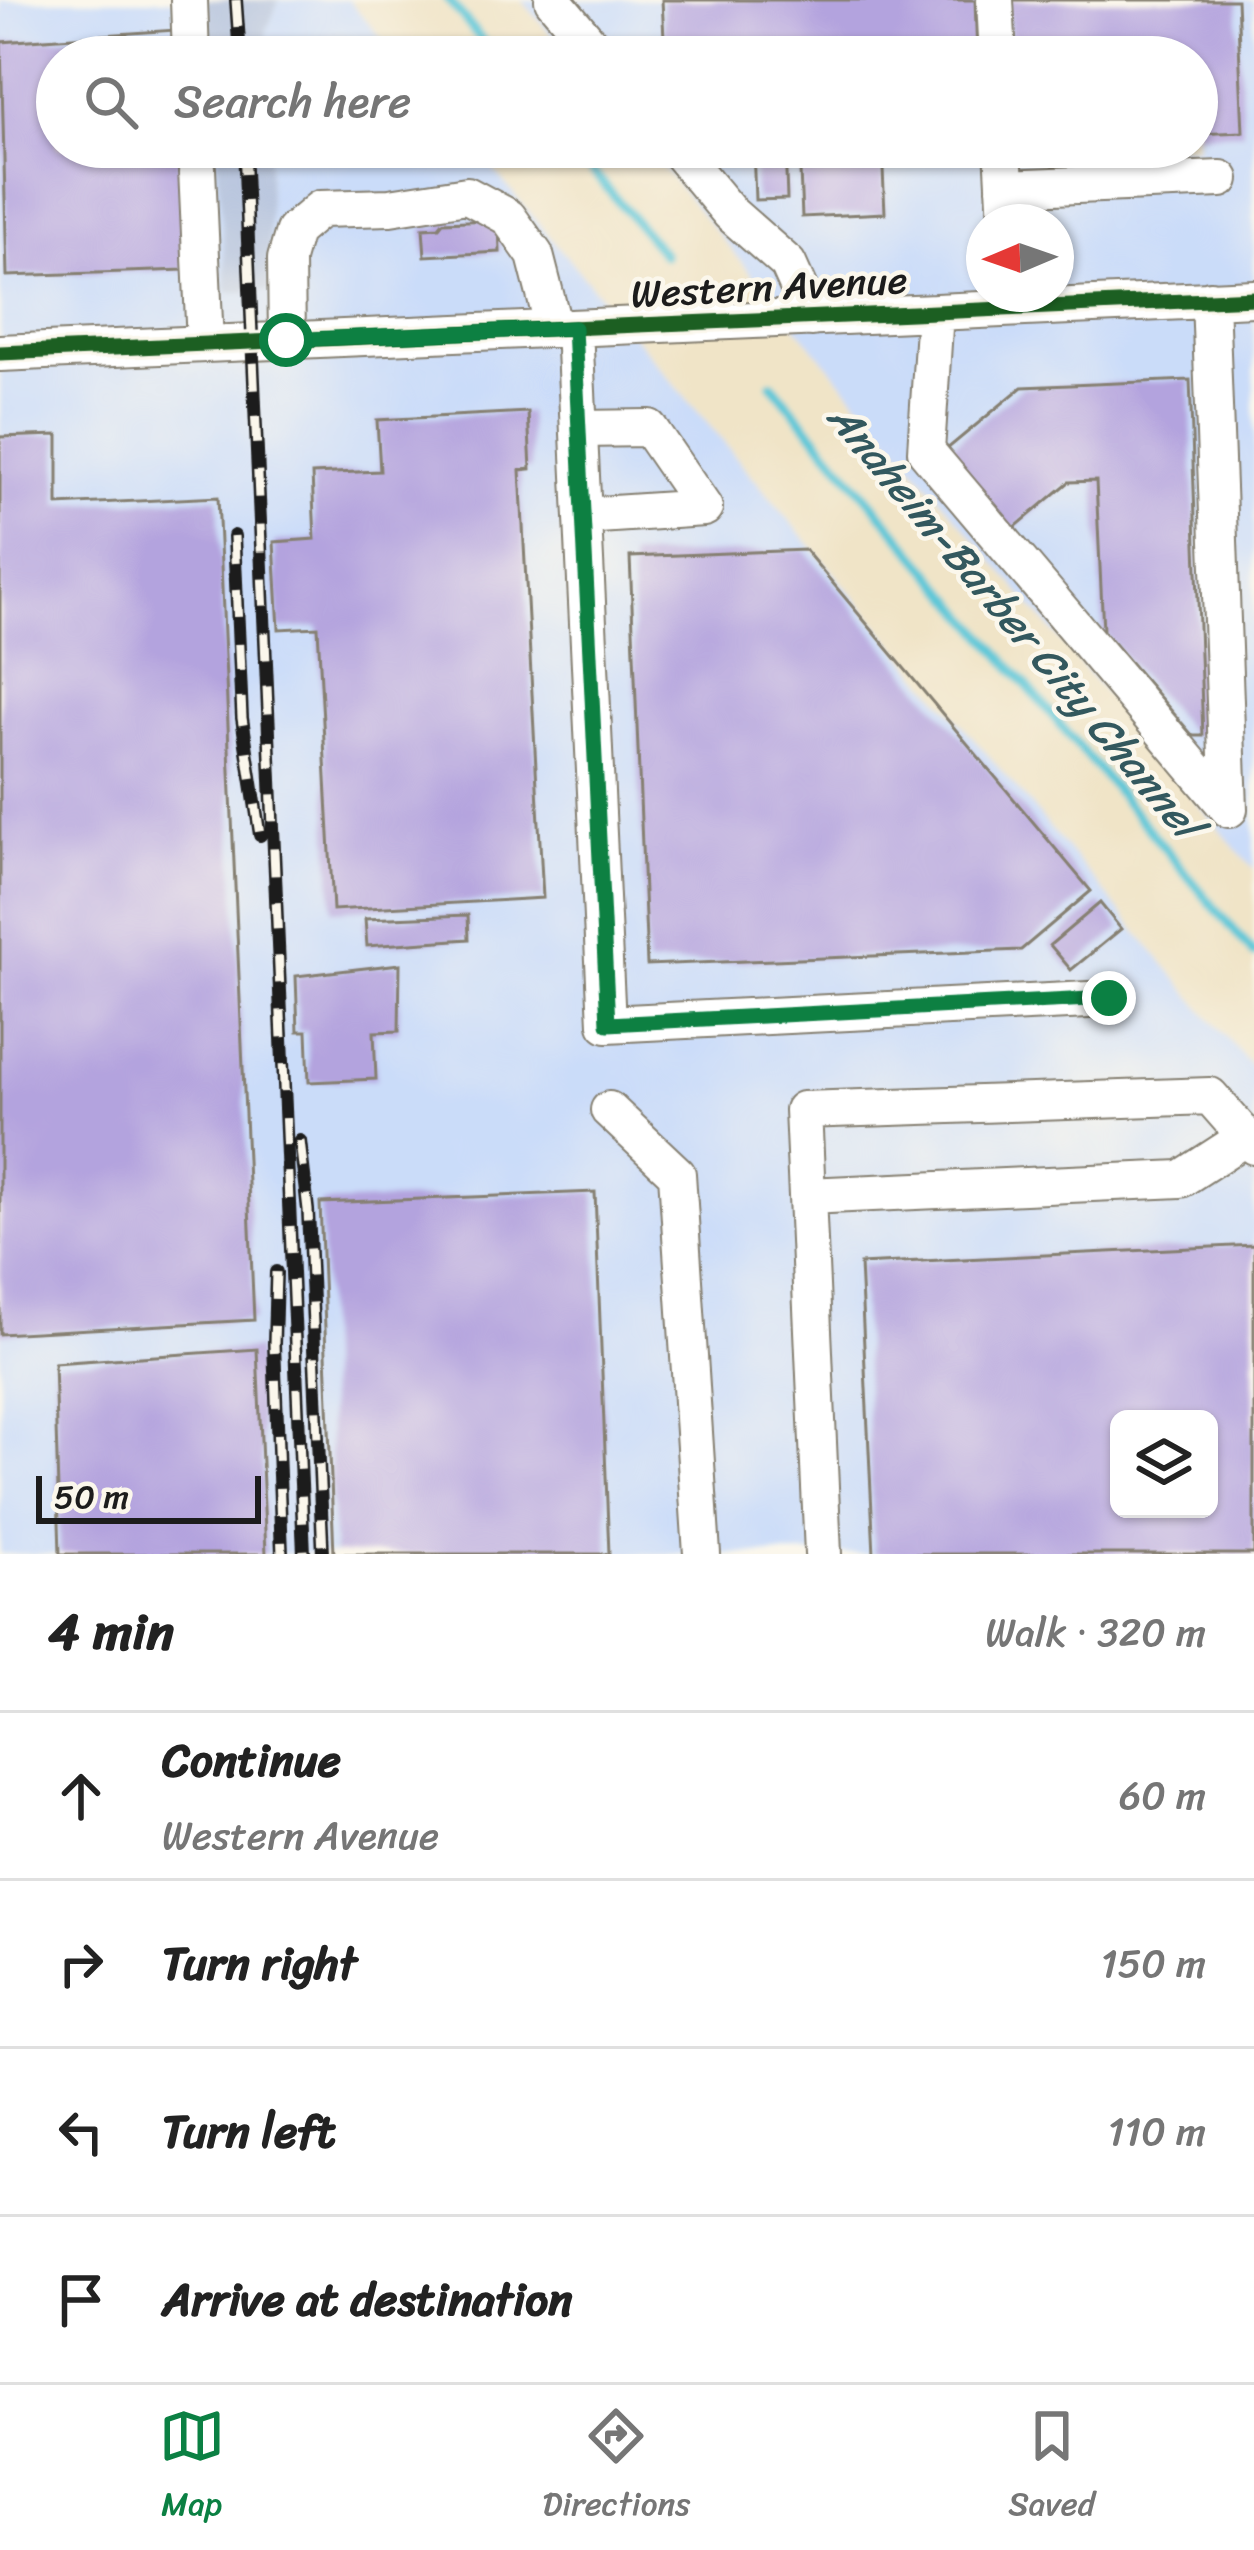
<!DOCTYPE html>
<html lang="en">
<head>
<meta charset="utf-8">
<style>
  :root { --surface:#fff; --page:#f2f2f2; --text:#222; --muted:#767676; --line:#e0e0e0; --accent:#0b8043 }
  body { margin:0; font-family:Sriracha,sans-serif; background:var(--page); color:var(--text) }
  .controls { position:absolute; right:36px; bottom:36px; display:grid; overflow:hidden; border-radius:18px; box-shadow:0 3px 9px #0004 }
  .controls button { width:108px; height:108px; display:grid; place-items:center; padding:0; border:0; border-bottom:3px solid var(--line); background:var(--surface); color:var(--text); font:60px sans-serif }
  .compass { position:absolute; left:966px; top:204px; width:108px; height:108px; border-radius:50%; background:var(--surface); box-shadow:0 3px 9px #0004; rotate:268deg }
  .scale { position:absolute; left:36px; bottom:30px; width:225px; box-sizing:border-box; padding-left:12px; border:6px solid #1c1c1c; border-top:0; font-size:33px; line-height:42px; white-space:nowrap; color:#1c1c1c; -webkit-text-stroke:9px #fbf7ec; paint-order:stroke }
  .stop { position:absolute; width:36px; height:36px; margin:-27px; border:9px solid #0b8043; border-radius:50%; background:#fff }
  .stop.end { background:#0b8043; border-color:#fff; box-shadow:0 3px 12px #0008 }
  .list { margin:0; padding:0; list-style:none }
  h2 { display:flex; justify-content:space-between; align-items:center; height:156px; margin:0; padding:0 48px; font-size:51px }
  h2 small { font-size:39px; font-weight:400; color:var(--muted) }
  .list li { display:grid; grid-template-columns:78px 1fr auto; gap:36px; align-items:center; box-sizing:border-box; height:168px; padding:0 48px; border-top:3px solid var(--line) }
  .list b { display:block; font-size:45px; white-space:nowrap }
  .list p { margin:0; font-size:39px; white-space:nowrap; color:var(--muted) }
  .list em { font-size:39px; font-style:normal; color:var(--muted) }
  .icon { flex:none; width:66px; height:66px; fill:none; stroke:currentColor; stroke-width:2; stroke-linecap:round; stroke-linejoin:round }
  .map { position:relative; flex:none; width:1254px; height:1554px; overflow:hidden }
  .search { position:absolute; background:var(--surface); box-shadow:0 3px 9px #0004; left:36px; right:36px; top:36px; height:132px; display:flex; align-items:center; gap:30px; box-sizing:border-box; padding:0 42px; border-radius:66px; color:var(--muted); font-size:45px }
  .sheet { height:828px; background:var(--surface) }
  nav { display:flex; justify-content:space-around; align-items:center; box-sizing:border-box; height:168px; border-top:3px solid var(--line); background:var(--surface); font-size:33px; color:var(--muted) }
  nav a { display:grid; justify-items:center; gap:6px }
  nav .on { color:var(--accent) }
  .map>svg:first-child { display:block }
  .built { fill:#cadcf9; fill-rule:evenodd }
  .industrial { fill:#b7c5de }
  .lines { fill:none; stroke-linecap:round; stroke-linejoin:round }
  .stream { stroke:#5dc7d8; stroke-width:9 }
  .building { fill:#b3a3de; fill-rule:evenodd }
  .minor-casing { stroke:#868072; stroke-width:40 }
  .minor { stroke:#fff; stroke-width:36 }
  .rail-casing { stroke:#1c1c1c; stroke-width:14 }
  .rail { stroke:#fbf7ec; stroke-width:9; stroke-dasharray:27; stroke-linecap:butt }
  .cycleway-casing { stroke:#fbf7ec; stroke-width:22 }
  .cycleway { stroke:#1b5e20; stroke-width:15 }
  .route { stroke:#0b8043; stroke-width:15 }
  .labels { text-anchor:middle; stroke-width:9; stroke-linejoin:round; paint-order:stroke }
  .street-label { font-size:39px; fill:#1c1c1c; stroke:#fbf7ec }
  .water-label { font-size:42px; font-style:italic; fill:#33585e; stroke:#fbf7ec }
</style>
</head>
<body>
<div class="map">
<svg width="1254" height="1554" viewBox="0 0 1254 1554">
  <rect width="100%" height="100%" fill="#fbf7ec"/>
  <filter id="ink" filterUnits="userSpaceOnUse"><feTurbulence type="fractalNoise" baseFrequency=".00833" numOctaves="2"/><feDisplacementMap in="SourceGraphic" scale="24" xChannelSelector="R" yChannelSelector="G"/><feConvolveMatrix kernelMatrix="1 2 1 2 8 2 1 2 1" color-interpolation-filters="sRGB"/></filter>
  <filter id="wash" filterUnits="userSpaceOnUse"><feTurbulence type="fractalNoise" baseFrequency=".004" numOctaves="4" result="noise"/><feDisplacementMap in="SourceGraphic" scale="48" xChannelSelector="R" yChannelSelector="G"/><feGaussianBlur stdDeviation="2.7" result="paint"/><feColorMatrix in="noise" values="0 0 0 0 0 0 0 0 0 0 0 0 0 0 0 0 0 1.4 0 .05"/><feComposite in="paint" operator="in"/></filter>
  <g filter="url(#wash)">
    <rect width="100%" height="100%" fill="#f0e4c7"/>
    <path class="built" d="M0 0H205L210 57H57V147H216L228 292 270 290 268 147H474L1254 1070V1554H0ZM1119 1419H1209V1509H1119Z
      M279 0H349L397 57H266V32Z
      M522 0H1254V870L645 147H1197V57H570ZM984 222H1056V294H984Z"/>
    <path class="industrial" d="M205 0H279L266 32V57H210Z
      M216 147H268L270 291 227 292Z"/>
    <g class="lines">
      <path class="stream" d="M448 0 496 57
        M572 147 664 255
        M772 384 1254 954"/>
    </g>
    <g id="blocks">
      <path class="building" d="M662 0H975L977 57H665Z
        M1008 0H1237L1243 132 1197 134V57H1011Z
        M175 30 176 57H57V147H179L184 270 7 276 1 42Z
        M753 147H785L787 199 755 200Z
        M799 147H882L885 213 802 217Z
        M493 220 499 224 500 252 425 256 423 228 439 227 443 222Z
        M1190 380 1203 736H1193L1103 631 1096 481 1069 482 1007 534 941 454 1022 387Z
        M528 412 531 469 520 470 543 898 333 910 318 627 279 629 274 542 315 539 312 474 380 471 377 420Z
        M58 435V505L218 497 254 1320 0 1334V437Z
        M805 550 1091 891 1021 950 647 965 630 557Z
        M1100 903 1121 929 1071 970 1050 945Z
        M468 915 469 939 367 946 365 919Z
        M400 964 399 1031 374 1032 376 1079 309 1082 307 1031H298L296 976Z
        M595 1192 609 1554H334L320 1203Z
        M1254 1245V1554H874L860 1264ZM1119 1419H1209V1509H1119Z
        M257 1349 266 1554H60L54 1363Z"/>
    </g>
  </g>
  <g filter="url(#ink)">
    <use href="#blocks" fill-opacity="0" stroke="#868072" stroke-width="3"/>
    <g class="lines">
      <g class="minor-casing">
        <path id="minor" d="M189 0 191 57
          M553 0 601 57
          M995 0 998 57
          M196 147 205 344
          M675 147 730 213 788 264 812 318
          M1003 147 1007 222
          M1005 188 1221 179
          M935 312 926 451 1229 809 1210 299
          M574 328 607 1024 1109 999
          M287 340 286 259 294 231 320 209 390 207 467 195 508 217 535 255 554 329
          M0 353 1254 298
          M580 429 649 428 704 508 583 516
          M609 1110 677 1174 702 1554
          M807 1196 803 1110 1210 1096 1246 1137
          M823 1554 807 1196 1181 1179 1246 1137 1254 1146"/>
      </g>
      <use href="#minor" class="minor"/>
      <g class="rail-casing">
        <path id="rail" d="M236 0 240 57
          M244 147 304 1554
          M234 536 242 718 260 835
          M300 1141 308 1210 323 1554
          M276 1272 274 1344 282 1554"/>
      </g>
      <use href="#rail" class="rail"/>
      <g class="cycleway-casing">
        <path id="cycleway" d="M0 353 1254 298"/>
      </g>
      <use href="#cycleway" class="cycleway"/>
    </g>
  </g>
  <g class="lines" filter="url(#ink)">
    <path class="route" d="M286 340 574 328 608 1024 1109 998"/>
  </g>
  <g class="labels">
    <g class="street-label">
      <text transform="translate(769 286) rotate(-3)" y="14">Western Avenue</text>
    </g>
    <g class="water-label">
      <text transform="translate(1015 620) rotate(50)" y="15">Anaheim-Barber City Channel</text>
    </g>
  </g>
</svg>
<div class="controls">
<button><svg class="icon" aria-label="layers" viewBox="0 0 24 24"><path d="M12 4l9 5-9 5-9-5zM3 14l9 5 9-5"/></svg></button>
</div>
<svg class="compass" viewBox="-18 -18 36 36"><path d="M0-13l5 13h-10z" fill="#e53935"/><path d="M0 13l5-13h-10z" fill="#767676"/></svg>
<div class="scale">50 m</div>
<div class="stop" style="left:286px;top:340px"></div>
<div class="stop end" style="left:1109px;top:998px"></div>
<div class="search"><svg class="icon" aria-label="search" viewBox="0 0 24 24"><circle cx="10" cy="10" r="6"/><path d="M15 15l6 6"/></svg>Search here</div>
</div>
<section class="sheet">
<h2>4 min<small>Walk · 320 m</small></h2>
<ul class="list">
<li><svg class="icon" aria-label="ahead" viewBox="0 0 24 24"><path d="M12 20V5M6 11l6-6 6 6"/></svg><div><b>Continue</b><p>Western Avenue</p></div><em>60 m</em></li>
<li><svg class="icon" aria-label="right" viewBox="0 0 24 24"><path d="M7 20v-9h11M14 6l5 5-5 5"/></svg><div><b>Turn right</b></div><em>150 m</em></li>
<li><svg class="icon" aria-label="left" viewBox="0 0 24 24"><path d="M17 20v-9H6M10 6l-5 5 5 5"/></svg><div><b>Turn left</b></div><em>110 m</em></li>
<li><svg class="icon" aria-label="arrive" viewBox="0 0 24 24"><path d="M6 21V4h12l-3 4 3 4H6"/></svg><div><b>Arrive at destination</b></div></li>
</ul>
</section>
<nav>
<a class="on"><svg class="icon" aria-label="map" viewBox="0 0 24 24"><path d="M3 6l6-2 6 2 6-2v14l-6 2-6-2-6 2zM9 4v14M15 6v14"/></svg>Map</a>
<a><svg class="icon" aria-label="directions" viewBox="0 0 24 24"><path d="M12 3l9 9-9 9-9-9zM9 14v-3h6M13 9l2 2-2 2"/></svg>Directions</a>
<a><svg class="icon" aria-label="saved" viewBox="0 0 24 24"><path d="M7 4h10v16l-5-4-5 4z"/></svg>Saved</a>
</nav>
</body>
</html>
